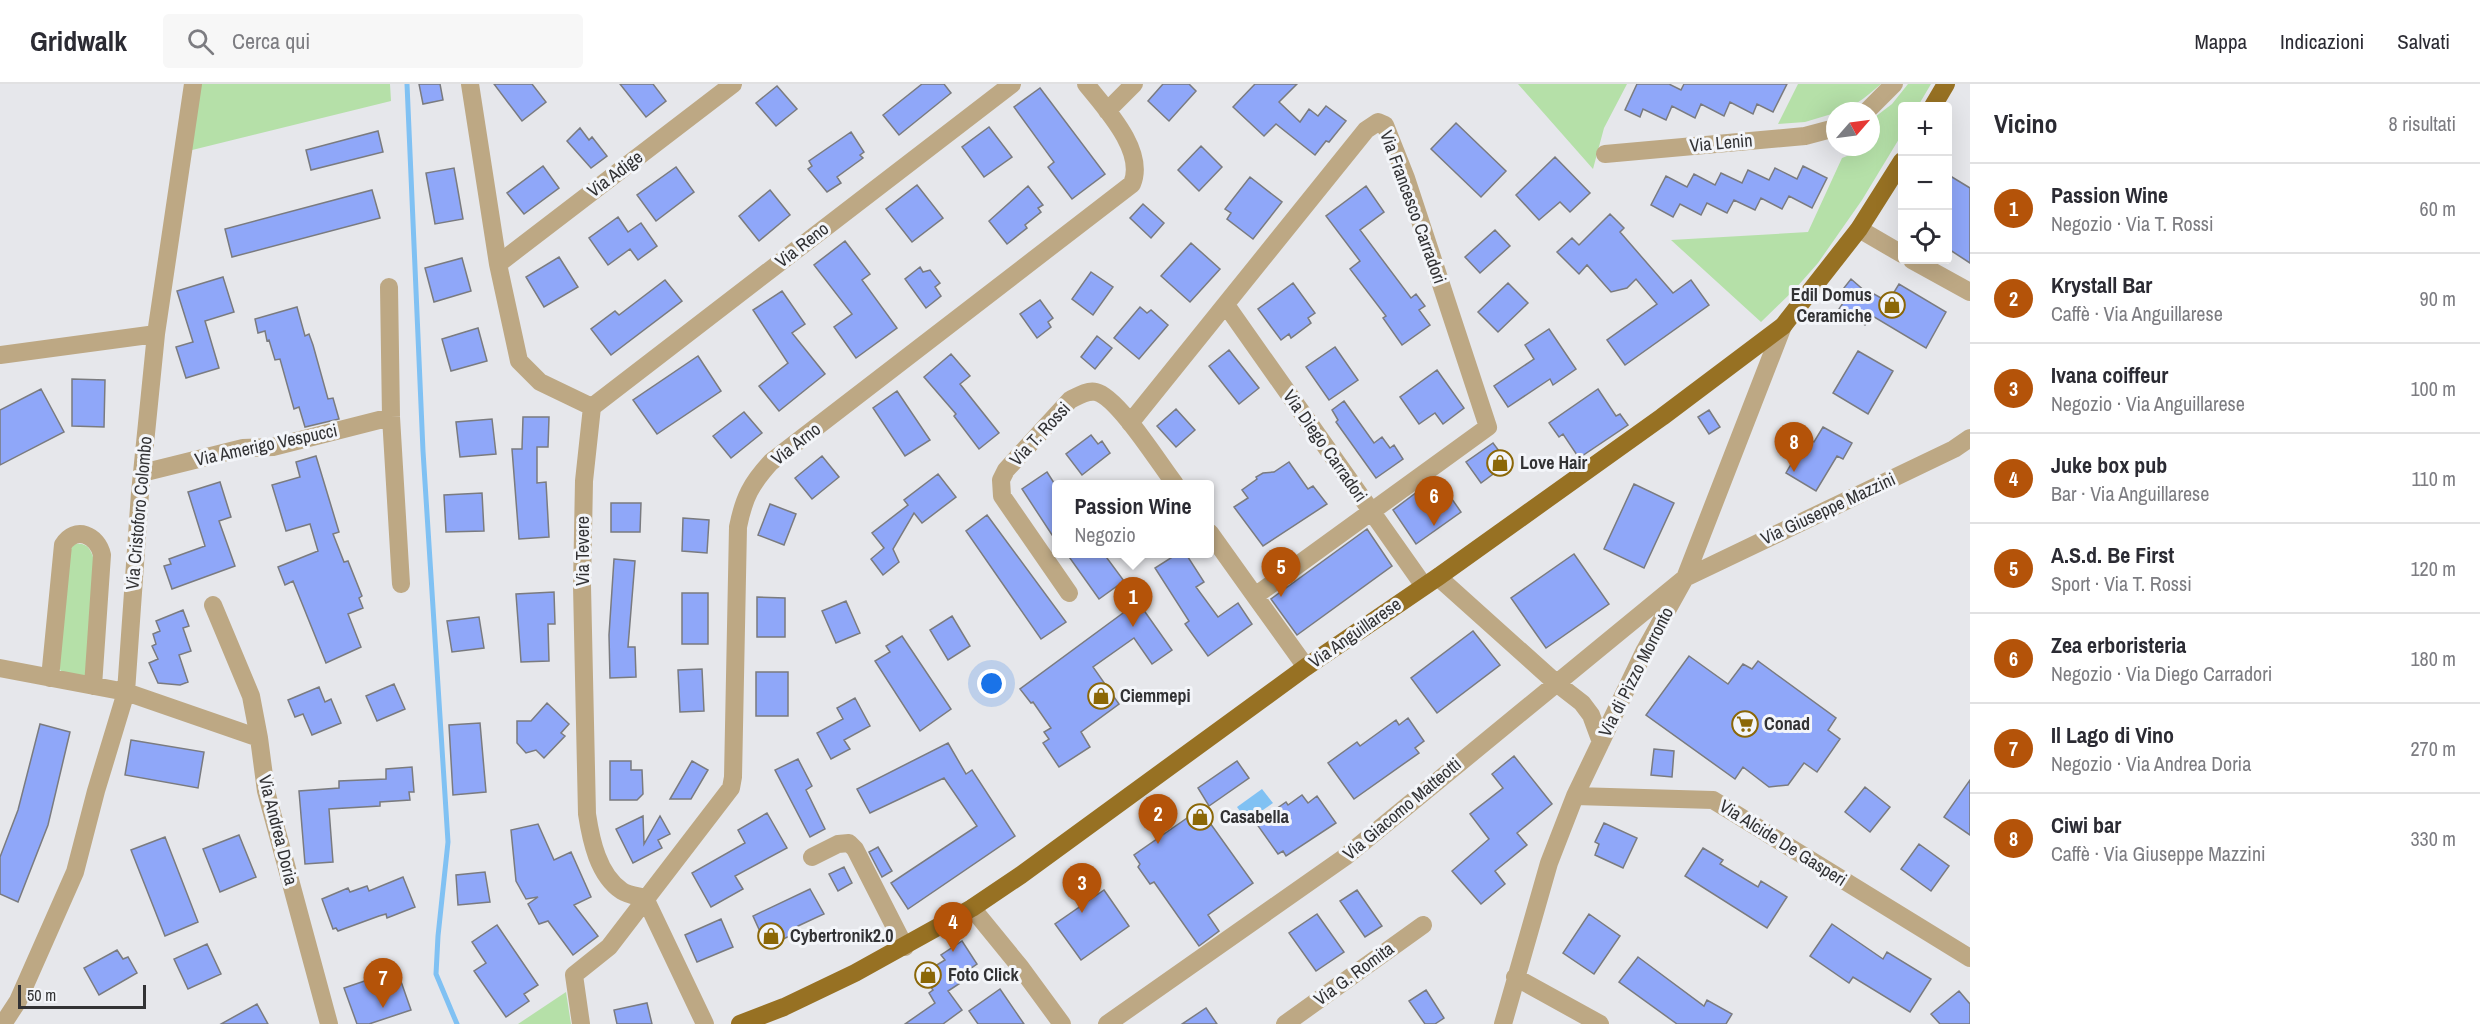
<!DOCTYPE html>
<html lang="it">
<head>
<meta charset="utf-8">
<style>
  :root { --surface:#fff; --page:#f7f7f7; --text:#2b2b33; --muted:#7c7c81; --line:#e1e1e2; --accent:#b45309 }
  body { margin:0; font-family:"Archivo Narrow",sans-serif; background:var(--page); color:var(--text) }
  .controls { position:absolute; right:18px; top:18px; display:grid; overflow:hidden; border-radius:6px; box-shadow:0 6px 24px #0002 }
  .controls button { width:54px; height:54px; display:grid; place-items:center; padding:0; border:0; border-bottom:2px solid var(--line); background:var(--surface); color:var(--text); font:30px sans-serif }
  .compass { position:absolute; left:1826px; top:18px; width:54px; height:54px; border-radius:50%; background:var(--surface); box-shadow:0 6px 24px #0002; rotate:62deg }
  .scale { position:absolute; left:18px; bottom:15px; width:128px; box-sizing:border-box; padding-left:6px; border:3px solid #323234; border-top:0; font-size:16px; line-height:21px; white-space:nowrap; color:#323234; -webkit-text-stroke:4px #f3f5f9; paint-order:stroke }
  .you { position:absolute; left:992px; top:600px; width:21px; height:21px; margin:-15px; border:4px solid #fff; border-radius:50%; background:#1a73e8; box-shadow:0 0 0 9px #1a73e833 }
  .badge { display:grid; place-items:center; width:39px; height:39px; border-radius:50%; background:var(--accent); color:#fff; font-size:20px; font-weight:700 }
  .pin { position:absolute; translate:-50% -50px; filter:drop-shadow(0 2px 3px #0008) }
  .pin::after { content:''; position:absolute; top:32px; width:21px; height:18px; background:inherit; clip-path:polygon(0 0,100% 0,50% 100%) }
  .popup { position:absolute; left:1052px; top:396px; width:162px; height:78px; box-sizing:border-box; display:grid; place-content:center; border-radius:6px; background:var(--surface); filter:drop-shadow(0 2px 4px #0005); font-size:20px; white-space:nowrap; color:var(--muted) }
  .popup b { font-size:22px; color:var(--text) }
  .popup::after { content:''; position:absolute; left:50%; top:100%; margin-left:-12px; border:12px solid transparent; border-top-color:var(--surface) }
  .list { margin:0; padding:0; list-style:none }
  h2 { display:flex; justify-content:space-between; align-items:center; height:78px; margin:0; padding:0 24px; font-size:26px }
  h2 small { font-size:20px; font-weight:400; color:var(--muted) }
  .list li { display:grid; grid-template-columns:39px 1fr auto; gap:18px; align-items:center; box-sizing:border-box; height:90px; padding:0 24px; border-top:2px solid var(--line) }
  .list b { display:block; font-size:22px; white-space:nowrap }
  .list p { margin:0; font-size:20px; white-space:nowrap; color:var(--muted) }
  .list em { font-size:20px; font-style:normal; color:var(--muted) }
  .icon { flex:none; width:33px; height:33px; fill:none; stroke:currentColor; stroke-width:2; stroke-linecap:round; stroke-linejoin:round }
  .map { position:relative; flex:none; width:1970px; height:940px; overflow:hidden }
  header { display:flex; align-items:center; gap:36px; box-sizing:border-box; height:84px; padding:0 30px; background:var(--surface); border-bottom:2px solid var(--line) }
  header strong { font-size:28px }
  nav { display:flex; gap:33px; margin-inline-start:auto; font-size:21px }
  .search { width:420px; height:54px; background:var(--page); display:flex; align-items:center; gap:15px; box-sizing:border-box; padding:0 21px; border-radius:6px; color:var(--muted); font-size:22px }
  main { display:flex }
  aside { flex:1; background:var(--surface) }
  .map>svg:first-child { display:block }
  .green { fill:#b5e0a8 }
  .water { fill:#80c1f3 }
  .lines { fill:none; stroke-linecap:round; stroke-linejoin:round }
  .stream { stroke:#80c1f3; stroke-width:5 }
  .building { fill:#8fa7f9; stroke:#7a7b7f; stroke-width:1.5 }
  .minor { stroke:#bda884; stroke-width:18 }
  .major { stroke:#977123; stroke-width:18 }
  .labels { text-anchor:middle; stroke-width:6; stroke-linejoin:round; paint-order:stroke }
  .street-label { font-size:18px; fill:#323234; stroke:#f3f5f9 }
  .poi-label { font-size:18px; font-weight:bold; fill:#323234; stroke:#f3f5f9; text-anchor:start }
</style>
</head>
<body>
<header>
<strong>Gridwalk</strong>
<div class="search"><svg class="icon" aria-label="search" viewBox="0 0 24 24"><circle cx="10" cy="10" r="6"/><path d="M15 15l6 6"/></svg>Cerca qui</div>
<nav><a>Mappa</a><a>Indicazioni</a><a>Salvati</a></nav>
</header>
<main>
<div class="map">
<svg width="1970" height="940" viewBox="0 0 1970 940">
  <rect width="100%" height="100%" fill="#e6e7eb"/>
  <path class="green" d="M189 0H390L391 17 180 69Z
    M1518 0H1627L1604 44 1593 85Z
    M1798 0H1881C1869 10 1851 27 1835 27V29L1805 38 1778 40Z
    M1908 0H1931L1918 22H1902V50L1862 116 1818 179 1795 205 1761 238 1671 156 1808 148 1842 74 1857 68V63H1871V36L1892 20Z
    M75 460C87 458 91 465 94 476L87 590 82 594 61 587 59 584 67 468Z
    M566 908 571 940H518Z"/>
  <path class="water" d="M1262 705 1273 719 1247 737 1237 723Z"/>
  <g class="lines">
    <path class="stream" d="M407 0 423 367 448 758 438 852 436 890 457 940"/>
  </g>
  <path class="building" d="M419 0H440L443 16 423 20Z
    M494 0H532L546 18 522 37Z
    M620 0H653L666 17 646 33Z
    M922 0H944L951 9 899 51 883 31Z
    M1163 0H1189L1196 7 1169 37 1148 17Z
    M1255 0H1297L1279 18 1300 38 1309 25 1318 32 1326 22 1346 37 1329 58 1326 57 1315 71 1276 40 1264 52 1233 23Z
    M1637 0H1669L1681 6 1684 0H1787L1773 28 1757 20 1753 30 1730 18 1724 32 1701 20 1695 34 1672 22 1666 36 1643 25 1640 33 1625 26Z
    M777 2 797 25 776 42 756 19Z
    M1040 4 1105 90 1072 115 1048 83 1054 78 1014 23Z
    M1456 39 1506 87 1481 113 1431 65Z
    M989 43 1012 73 984 93 962 63Z
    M580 44 589 56 592 53 607 72 591 84 567 57Z
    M378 47 383 68 311 86 306 66Z
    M851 48 864 68 860 71 863 74 837 93 841 99 827 108 808 85 812 82 809 77Z
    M1201 62 1222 83 1199 107 1178 86Z
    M1555 73 1590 109 1570 128 1560 118 1539 136 1516 111Z
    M543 82 559 104 524 130 507 109Z
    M1803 82 1827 94 1812 124 1789 112 1782 125 1761 114 1755 126 1734 116 1727 129 1707 119 1701 131 1680 120 1673 133 1651 121 1666 92 1687 103 1694 90 1715 101 1721 89 1742 99 1748 86 1769 96 1775 84 1797 95Z
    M676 83 694 108 656 137 637 111Z
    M454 84 463 135 435 140 426 89Z
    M1947 90 1970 104V179L1947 164Z
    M1250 93 1282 118 1253 155 1227 135 1231 129 1225 125Z
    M917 101 943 134 912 158 886 125Z
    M1028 102 1043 121 1038 124 1041 128 1025 141 1027 144 1007 160 989 137Z
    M1366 102 1384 128 1360 146 1411 214 1416 210 1425 222 1419 226 1430 241 1402 261 1383 234 1386 232 1350 185 1360 177 1326 132Z
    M372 106 380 134 232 173 225 145Z
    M770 106 790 131 759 157 739 132Z
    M1143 120 1164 139 1151 154 1130 134Z
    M1610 130 1624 144 1620 148 1673 209 1691 196 1709 221 1625 281 1607 256 1657 220 1636 195 1627 204 1611 208 1587 181 1579 190 1557 168 1572 154 1579 161Z
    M618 133 628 148 641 139 657 162 638 176 630 165 608 181 589 154Z
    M1495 146 1510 162 1480 189 1465 173Z
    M845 157 870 190 862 196 897 244 856 274 834 243 852 230 814 181Z
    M1191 159 1220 185 1190 218 1161 192Z
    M559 173 578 203 544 223 526 193Z
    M462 174 471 207 434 218 425 184Z
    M920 183 923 188 930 186 940 199 935 203 941 212 926 224 905 195Z
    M1091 188 1113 203 1093 231 1072 215Z
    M223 193 234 228 205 237 219 284 186 294 176 263 193 258 177 207Z
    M1851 195 1866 208 1867 206 1888 218 1899 200 1946 228 1926 264 1871 231 1865 241 1839 225 1843 219 1836 214Z
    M665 196 682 217 611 271 591 245 615 227 619 231Z
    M1293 199 1315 229 1308 234 1311 239 1291 254 1289 250 1281 256 1258 225Z
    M1508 199 1528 219 1498 248 1478 228Z
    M782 207 805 240 792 249 825 290 779 327 759 302 788 279 753 226Z
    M1040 216 1053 234 1048 238 1051 243 1037 254 1020 230Z
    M297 223 305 252 309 250 313 261 328 315 333 314 339 335 305 343 299 323 294 325 280 275 275 276 269 256 267 257 265 247 258 249 255 235Z
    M1140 223 1147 229 1151 226 1168 241 1139 275 1114 254Z
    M478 244 487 277 451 287 442 255Z
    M1549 245 1576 285 1553 301 1550 295 1508 323 1494 302 1534 275 1525 261Z
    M1097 252 1112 264 1095 285 1081 273Z
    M1335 263 1358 296 1329 316 1306 283Z
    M1229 266 1259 304 1239 320 1209 282Z
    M1858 267 1893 287 1868 330 1833 309Z
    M951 270 970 292 960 300 999 349 979 365 954 332 956 330 924 293Z
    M698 272 721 307 657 350 633 316Z
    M1437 286 1464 324 1443 340 1435 329 1419 340 1400 313Z
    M72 295 105 296 104 343 72 342Z
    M41 305 64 348 0 381V326Z
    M1598 305 1616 332 1620 330 1628 341 1579 374 1563 350 1559 353 1549 339Z
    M897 307 930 356 905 372 873 324Z
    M1344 317 1374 359 1382 353 1390 364 1394 361 1403 375 1376 394 1336 338 1338 336 1332 326Z
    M1176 325 1195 346 1176 363 1157 342Z
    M1709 326 1720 343 1709 350 1698 333Z
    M744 328 762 349 731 374 713 352Z
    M523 333H549L548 363H537V399L546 398 549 453 519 455 512 365H522Z
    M492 335 496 370 460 373 456 338Z
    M1823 343 1852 359 1843 375 1837 372 1816 407 1786 389 1798 368 1801 370 1810 355 1814 358Z
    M1091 351 1098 360 1102 357 1110 369 1082 391 1066 370Z
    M1493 359 1508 379 1481 399 1466 378Z
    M316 372 339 448 333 450 344 478 348 477 362 512 359 514 363 524 348 530 361 563 326 579 293 497 285 501 278 483 318 467 310 440 286 447 272 401 300 393 296 378Z
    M822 372 839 393 812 415 795 394Z
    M1289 378 1308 405 1313 402 1327 420 1263 462 1234 423 1248 414 1242 406 1257 395 1256 393 1263 389 1274 388Z
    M1047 388 1056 402V457L1022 405Z
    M938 390 956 413 922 439 914 429 893 465 899 478 883 491 871 475 884 464 872 449 908 421 904 416Z
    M220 398 231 433 219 437 235 482 172 505 164 482 171 480 169 475 205 462 188 408Z
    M1440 398 1461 428 1416 460 1393 426 1425 402 1428 406Z
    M1634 400 1674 419 1644 484 1604 465Z
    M482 409 484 447 446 448 444 411Z
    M611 419H641L640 448H611Z
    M770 420 796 430 784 461 758 451Z
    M987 431 1066 538 1041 555 966 447Z
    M683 434 709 436 707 469 682 467Z
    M1367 445 1392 482 1297 551 1271 515Z
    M1067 470H1104L1124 497 1099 515Z
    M1177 470H1186L1204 498 1196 503 1218 533 1238 519 1252 540 1208 572 1185 540 1189 537 1155 484Z
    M1574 470 1609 520 1546 564 1511 514Z
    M614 475 635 477 628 563H635L636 593 610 594 609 551Z
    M554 508 555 540H548L549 577 521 578 516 510Z
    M682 509H708V560H682Z
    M757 513 785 514V553H757Z
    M846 517 860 549 836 559 822 527Z
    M1138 518 1172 566 1152 580 1134 554 1093 583 1119 620 1081 648 1090 663 1059 683 1043 659 1049 655 1044 648 1051 644 1033 618 1031 619 1020 605Z
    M183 526 189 542 183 544 191 567 179 571 188 598 180 601 158 599 149 579 158 575 152 562 156 560 153 550 160 547 156 537Z
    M952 532 970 562 948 576 930 546Z
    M479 533 484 564 452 568 447 537Z
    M1473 547 1500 581 1437 629 1411 594Z
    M902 552 951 625 920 647 875 577 890 568 886 562Z
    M1689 572 1728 600 1743 580 1752 585 1758 577 1836 634 1828 646 1840 655 1817 688 1804 679 1788 701 1769 703 1743 683 1735 695 1646 631Z
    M702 585 704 627 680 628 678 586Z
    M756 588H788V632H756Z
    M394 600 405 625 377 637 366 612Z
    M319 603 325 618 331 615 341 639 312 651 303 630 295 633 288 616Z
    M855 614 870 642 844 656 850 665 831 675 817 649 843 635 837 624Z
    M547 619 569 640 561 649 565 652 544 674 536 666 526 669 517 659V637H531Z
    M1408 634 1424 657 1415 664 1419 669 1354 715 1328 679 1357 658 1360 662 1396 636 1399 641Z
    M480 639 486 708 453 711 449 641Z
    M40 640 70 648 48 741 18 818 0 810V773L18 726Z
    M131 656 204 668 198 704 125 691Z
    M948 659 966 690 972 686 1015 752 908 825 891 799 977 742 944 694 870 729 857 705Z
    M1654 665 1674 667 1672 693 1651 691Z
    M1514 672 1552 720 1517 749 1527 761 1495 787 1505 800 1481 820 1452 787 1489 755 1470 730 1503 704 1492 690Z
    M798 675 812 702 806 706 825 745 810 753 775 686Z
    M610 677H631V686H642L643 710 637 716H610Z
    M692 677 708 686 691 715H670Z
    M1237 677 1249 694 1209 722 1198 704Z
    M412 683 414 708H409L410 716 380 718V722L329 725 333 778 305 780 299 707 339 704V697L386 695V685Z
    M1970 696V751L1944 733Z
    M1865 703 1890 723 1870 748 1845 728Z
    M1302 711 1308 719 1317 712 1336 739 1286 772 1283 767 1278 770 1256 739 1286 718 1288 721Z
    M1200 725 1253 799 1208 831 1219 847 1199 862 1154 798 1150 800 1138 783 1140 780 1134 771Z
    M767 729 787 764 735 792 743 805 711 823 692 789 745 759 738 746Z
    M643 732 644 760 660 732 670 750 658 756 662 764 633 779 616 745Z
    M1604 739 1637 754 1623 784 1595 771 1599 760 1595 758Z
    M538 740 554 776 571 768 591 813 574 821 598 852 573 871 548 837 539 840 528 820 538 813 526 815 516 797 511 746Z
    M239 751 256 793 220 808 203 765Z
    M165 753 198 838 165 852 131 766Z
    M1919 760 1949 782 1931 807 1901 785Z
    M878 763 892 787 882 793 869 768Z
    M1703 764 1723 776 1720 780 1758 803 1761 797 1787 813 1767 844 1685 792Z
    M844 783 852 799 838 807 829 790Z
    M485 788 490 818 458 821 456 791Z
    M403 793 415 823 387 834 386 830 379 832 338 847 336 844 333 845 322 815 348 804 350 808 367 802 369 807Z
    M810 805 824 830 798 842 800 847 767 863 753 832Z
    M1104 806 1129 842 1081 876 1055 840Z
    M1357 806 1382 842 1365 853 1340 817Z
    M1317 830 1344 868 1316 887 1289 849Z
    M1589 830 1620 852 1594 890 1563 869Z
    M721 835 733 863 697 878 685 851Z
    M1832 840 1883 875 1887 868 1931 895 1910 928 1853 893 1849 899 1810 872Z
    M497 841 538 901 524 910 529 917 506 933 474 887 486 879 472 858Z
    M962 857 977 880 970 885 974 890 948 907 962 926 943 940H905L935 919 929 909 933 906 922 890 945 876 941 871Z
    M207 860 221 890 188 905 174 875Z
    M117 866 123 875 128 873 137 889 99 911 84 884Z
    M1638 873 1704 922 1707 916 1732 930 1726 940H1677L1619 898Z
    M397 886 411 926 369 940H357L344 904Z
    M1000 905 1024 940H978L969 927Z
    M1426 906 1444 934 1435 940H1425L1409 917Z
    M1959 907 1970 920V940H1940L1931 930Z
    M647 919 652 940H617L614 926Z
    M257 920 268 940H221Z
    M1206 924 1217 940H1182Z"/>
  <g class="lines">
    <path class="minor" d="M470 0 498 180 519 277 540 298 592 323
      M1107 27 1134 0
      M1867 27 1894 0
      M1605 70 1805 52 1835 44
      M1859 145 1902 170
      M1912 176 1970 208
      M498 180 733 0
      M389 203 391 333 401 500
      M1226 221 1424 502
      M0 271 156 250
      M592 323 584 397 582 502 587 730C591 756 598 791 622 807 628 811 638 812 645 814L705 940
      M592 323 1012 0
      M1130 339 1366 46 1378 38 1385 41 1406 94 1488 343 1255 512 1210 449
      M142 389 243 364 273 363 391 333
      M1438 493 1555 598 1582 619 1591 631 1601 658
      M1069 509 1002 412 1001 396 1006 386 1070 316C1078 312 1087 306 1096 308 1118 313 1160 381 1175 400
      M1255 512 1306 583
      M213 521 251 612 259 654
      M0 584 126 608 259 654 266 707 329 940
      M50 594 63 461C75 441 98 451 102 471L93 602
      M1575 712 1713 716 1970 874
      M812 773 838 760 849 759 855 765 905 863
      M972 824 1021 884 1062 940
      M1515 893 1600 940
      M3 940 18 917 75 788 96 707 126 608 140 409 156 250 193 0
      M581 940 574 891 609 863 731 704 733 693 738 443C744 413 751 400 771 378L1132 100C1146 67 1105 24 1086 0
      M1107 940 1345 773 1685 494 1954 365 1970 354
      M1285 940 1423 841
      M1503 940 1549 779 1575 712 1645 566 1685 494 1783 242"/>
    <path class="major" d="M1933 22 1946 0
      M740 940 784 923 855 889 972 824 1021 791 1306 583 1438 493 1662 333 1783 242 1859 145 1902 77"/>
  </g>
  <defs>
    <g id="shop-ring" transform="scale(1.35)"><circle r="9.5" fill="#f3f5f9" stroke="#8b6707" stroke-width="1.5"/><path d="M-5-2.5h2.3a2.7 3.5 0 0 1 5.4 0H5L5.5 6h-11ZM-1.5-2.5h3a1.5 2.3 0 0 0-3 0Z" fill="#8b6707"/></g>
    <g id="supermarket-ring" transform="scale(1.35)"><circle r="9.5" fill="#f3f5f9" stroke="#8b6707" stroke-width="1.5"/><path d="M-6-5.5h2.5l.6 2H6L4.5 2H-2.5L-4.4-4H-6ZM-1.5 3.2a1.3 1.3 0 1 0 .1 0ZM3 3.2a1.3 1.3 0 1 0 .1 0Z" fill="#8b6707"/></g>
  </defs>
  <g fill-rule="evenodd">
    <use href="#shop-ring" x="1892" y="221"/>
    <use href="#shop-ring" x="1500" y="379"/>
    <use href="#shop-ring" x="1101" y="612"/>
    <use href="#supermarket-ring" x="1745" y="640"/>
    <use href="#shop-ring" x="1200" y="733"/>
    <use href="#shop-ring" x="771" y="852"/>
    <use href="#shop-ring" x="928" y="891"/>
  </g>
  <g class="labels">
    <g class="street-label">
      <text transform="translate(1721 59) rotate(-5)" y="6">Via Lenin</text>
      <text transform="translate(615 90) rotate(-37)" y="6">Via Adige</text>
      <text transform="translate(1413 123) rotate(70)" y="6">Via Francesco Carradori</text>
      <text transform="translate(802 161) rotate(-38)" y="6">Via Reno</text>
      <text transform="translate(1040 350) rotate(-47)" y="6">Via T. Rossi</text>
      <text transform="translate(796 360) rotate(-38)" y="6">Via Arno</text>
      <text transform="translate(266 361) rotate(-12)" y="6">Via Amerigo Vespucci</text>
      <text transform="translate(1325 362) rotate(55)" y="6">Via Diego Carradori</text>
      <text transform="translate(1828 425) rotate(-25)" y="6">Via Giuseppe Mazzini</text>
      <text transform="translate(139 429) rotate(-85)" y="6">Via Cristoforo Colombo</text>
      <text transform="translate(583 467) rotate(-90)" y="6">Via Tevere</text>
      <text transform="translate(1355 549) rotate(-35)" y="6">Via Anguillarese</text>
      <text transform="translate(1636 588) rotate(-63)" y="6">Via di Pizzo Morronto</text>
      <text transform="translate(1402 725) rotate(-40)" y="6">Via Giacomo Matteotti</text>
      <text transform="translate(278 746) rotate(76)" y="6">Via Andrea Doria</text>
      <text transform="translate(1783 759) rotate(32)" y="6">Via Alcide De Gasperi</text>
      <text transform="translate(1354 890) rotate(-36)" y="6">Via G. Romita</text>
    </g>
    <g class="poi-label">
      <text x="1872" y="217" text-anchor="end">Edil Domus<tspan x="1872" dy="21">Ceramiche</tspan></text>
      <text x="1520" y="385">Love Hair</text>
      <text x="1120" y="618">Ciemmepi</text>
      <text x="1764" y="646">Conad</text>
      <text x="1220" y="739">Casabella</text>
      <text x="790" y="858">Cybertronik2.0</text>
      <text x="948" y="897">Foto Click</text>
    </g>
  </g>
</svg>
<div class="controls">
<button>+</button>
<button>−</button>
<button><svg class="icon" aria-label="locate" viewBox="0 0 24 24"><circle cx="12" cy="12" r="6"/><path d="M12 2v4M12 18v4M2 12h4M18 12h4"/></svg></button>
</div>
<svg class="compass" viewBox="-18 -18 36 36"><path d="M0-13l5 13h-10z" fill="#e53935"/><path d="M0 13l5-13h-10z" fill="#7c7c81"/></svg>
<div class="scale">50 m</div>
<div class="you"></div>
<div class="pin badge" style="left:1133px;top:543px">1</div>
<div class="popup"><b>Passion Wine</b>Negozio</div>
<div class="pin badge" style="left:1158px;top:760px">2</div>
<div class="pin badge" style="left:1082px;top:829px">3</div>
<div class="pin badge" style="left:953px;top:868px">4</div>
<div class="pin badge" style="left:1281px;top:513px">5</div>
<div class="pin badge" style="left:1434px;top:442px">6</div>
<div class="pin badge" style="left:383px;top:924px">7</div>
<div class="pin badge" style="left:1794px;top:388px">8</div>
</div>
<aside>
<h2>Vicino<small>8 risultati</small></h2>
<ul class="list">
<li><span class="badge">1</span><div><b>Passion Wine</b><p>Negozio · Via T. Rossi</p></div><em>60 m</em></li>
<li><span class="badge">2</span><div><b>Krystall Bar</b><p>Caffè · Via Anguillarese</p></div><em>90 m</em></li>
<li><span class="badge">3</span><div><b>Ivana coiffeur</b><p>Negozio · Via Anguillarese</p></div><em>100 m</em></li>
<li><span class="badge">4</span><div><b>Juke box pub</b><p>Bar · Via Anguillarese</p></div><em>110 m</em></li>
<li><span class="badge">5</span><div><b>A.S.d. Be First</b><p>Sport · Via T. Rossi</p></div><em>120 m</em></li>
<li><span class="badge">6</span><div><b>Zea erboristeria</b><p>Negozio · Via Diego Carradori</p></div><em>180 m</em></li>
<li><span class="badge">7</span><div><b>Il Lago di Vino</b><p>Negozio · Via Andrea Doria</p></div><em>270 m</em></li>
<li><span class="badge">8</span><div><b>Ciwi bar</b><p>Caffè · Via Giuseppe Mazzini</p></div><em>330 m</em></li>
</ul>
</aside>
</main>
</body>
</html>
